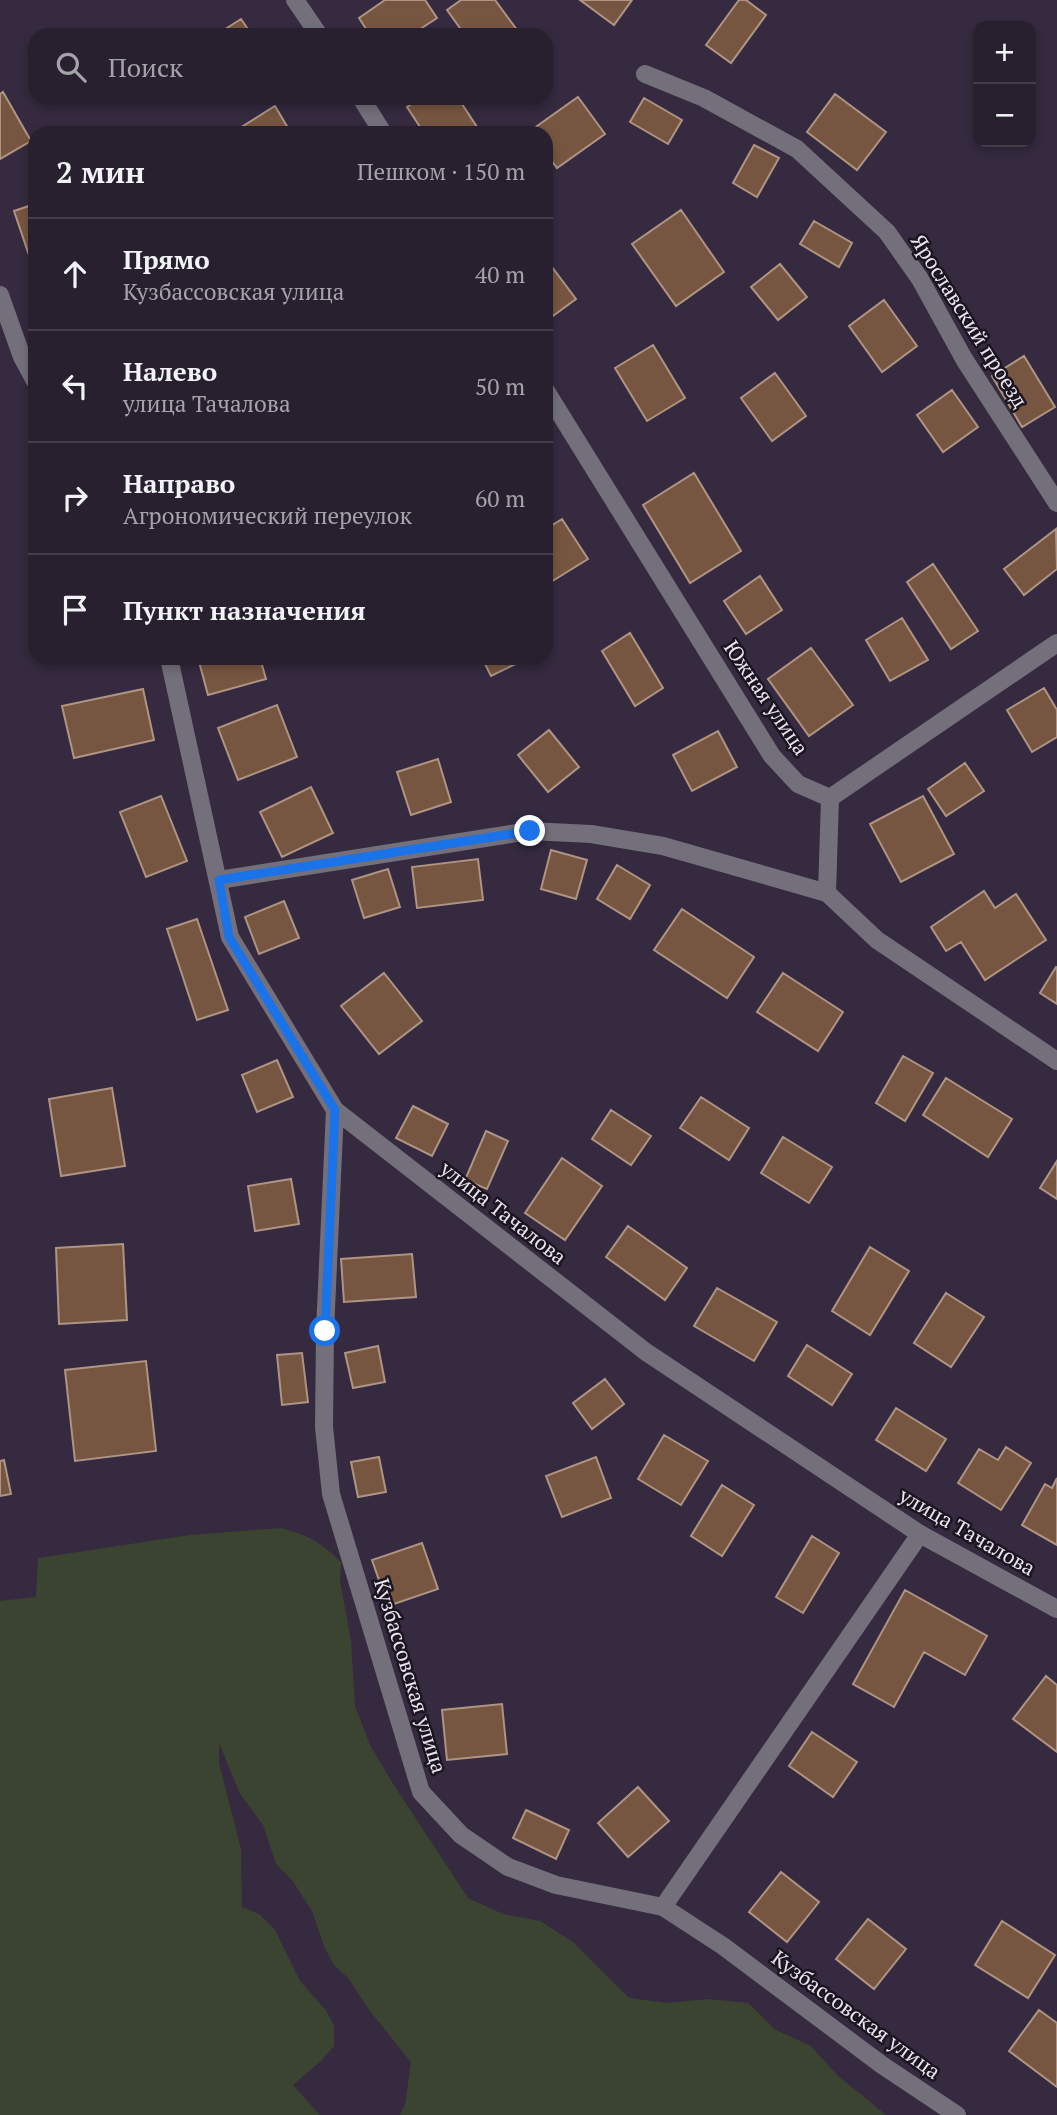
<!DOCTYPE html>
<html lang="ru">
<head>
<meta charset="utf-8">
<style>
  :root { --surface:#28202f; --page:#342d3b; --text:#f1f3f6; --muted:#a5a3aa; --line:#443e4b }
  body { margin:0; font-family:"PT Serif",serif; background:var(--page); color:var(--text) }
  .controls { position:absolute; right:21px; top:21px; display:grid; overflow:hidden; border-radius:14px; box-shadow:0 4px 10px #0003 }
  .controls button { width:63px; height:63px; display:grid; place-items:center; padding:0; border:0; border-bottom:2px solid var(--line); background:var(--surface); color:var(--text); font:35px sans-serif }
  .stop { position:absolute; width:21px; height:21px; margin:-16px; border:5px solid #1a73e8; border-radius:50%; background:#fff }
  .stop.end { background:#1a73e8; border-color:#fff; box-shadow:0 2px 7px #0008 }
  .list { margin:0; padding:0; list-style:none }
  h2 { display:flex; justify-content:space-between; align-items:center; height:91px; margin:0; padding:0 28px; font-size:30px }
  h2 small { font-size:23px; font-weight:400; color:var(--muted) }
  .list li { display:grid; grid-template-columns:46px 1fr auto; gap:21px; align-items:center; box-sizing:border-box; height:112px; padding:0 28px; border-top:2px solid var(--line) }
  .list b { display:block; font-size:26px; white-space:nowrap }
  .list p { margin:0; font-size:23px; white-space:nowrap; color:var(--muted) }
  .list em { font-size:23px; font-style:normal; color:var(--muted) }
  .icon { flex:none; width:38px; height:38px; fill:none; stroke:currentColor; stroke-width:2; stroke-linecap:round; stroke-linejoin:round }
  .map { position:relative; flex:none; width:1057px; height:2115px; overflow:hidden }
  .search { position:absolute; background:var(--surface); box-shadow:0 4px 10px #0003; left:28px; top:28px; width:525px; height:77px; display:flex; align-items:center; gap:18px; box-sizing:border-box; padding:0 24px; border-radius:21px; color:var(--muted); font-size:26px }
  .panel { position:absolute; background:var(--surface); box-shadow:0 4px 10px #0003; left:28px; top:126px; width:525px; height:539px; border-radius:21px }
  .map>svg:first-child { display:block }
  .green { fill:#3a4430 }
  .building { fill:#765641; stroke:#af9483; stroke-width:2 }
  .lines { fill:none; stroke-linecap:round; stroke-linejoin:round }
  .minor { stroke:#74707b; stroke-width:18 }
  .route { stroke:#1a73e8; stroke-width:9 }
  .labels { text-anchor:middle; stroke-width:5; stroke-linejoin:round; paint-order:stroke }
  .street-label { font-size:21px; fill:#eae3f1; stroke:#1a151e }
</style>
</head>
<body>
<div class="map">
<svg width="1057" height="2115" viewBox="0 0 1057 2115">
  <rect width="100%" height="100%" fill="#352a3f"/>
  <path class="green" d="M281 1528C310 1536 319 1541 341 1562L340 1581 351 1641 355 1706 370 1745 390 1779 468 1898 503 1914 540 1921 573 1942 629 1998 668 2003 708 1999 748 2003 776 2030 811 2046 837 2075 886 2115H400L405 2105 411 2062 369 2010 349 1979 335 1966 325 1949 312 1911 292 1880 276 1864 263 1825 240 1794 219 1743V1763L241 1849 242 1907 259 1914 275 1930 300 1981 325 2009 334 2025V2046L322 2060 293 2085 320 2115H0V1601L36 1597 38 1558 190 1535Z"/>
  <path class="building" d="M385 0H425L437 18 411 35H370L359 18Z
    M461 0H495L520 34 465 35 447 10Z
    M580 0H632L614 25Z
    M739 0H746L766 15 731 63 706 45Z
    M241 19 252 35H216Z
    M3 92 31 141 0 159V94Z
    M835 94 886 132 857 170 807 132Z
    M578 97 605 134 557 168 546 153V133H531L530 131Z
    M420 98H458L481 133H424L407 107Z
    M644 98 682 120 668 144 630 122Z
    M275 106 291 133H232Z
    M754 145 779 158 757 197 733 183Z
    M35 204V273L14 211Z
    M681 210 724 272 676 306 632 244Z
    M814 221 852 243 839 267 800 244Z
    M546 259 576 299 546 321Z
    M780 264 807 297 778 320 751 287Z
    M884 300 917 346 882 372 849 326Z
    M653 345 685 398 647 421 615 368Z
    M1024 356 1055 407 1022 427 992 376Z
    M775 373 806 416 772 441 741 398Z
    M952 390 978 427 943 452 917 415Z
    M694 473 741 551 690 583 643 505Z
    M562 519 588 559 546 585V529Z
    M1056 529 1057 569 1024 595 1004 569Z
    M933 564 978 631 951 649 907 582Z
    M760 576 782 610 746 634 724 601Z
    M902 618 928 660 890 681 866 640Z
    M630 633 663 688 635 706 602 651Z
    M811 648 853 705 809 736 768 679Z
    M198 658H260L266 679 208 695Z
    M482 658H528L491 676Z
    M1044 688 1057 710V737L1032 752 1007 710Z
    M143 689 154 740 74 758 62 706Z
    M277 705 297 757 238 780 218 728Z
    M549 730 579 767 548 792 518 755Z
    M718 731 737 767 692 791 673 755Z
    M438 759 451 802 411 815 397 772Z
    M965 763 984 791 946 816 928 789Z
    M311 787 333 833 282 857 260 812Z
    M161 796 187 861 146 877 120 812Z
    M923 796 954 854 901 882 870 824Z
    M551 850 587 860 576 899 541 889Z
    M478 859 483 900 417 908 412 867Z
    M617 865 650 885 630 919 597 899Z
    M388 869 400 907 364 918 352 880Z
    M984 891 995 908 1016 894 1046 940 985 980 961 942 946 951 931 927Z
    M284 901 299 938 259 954 245 917Z
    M682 909 754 957 727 998 654 950Z
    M197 919 228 1010 197 1020 167 929Z
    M1056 967 1057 968V1004L1040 993Z
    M384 973 422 1021 379 1054 341 1006Z
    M783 973 843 1012 818 1051 757 1012Z
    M903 1056 933 1073 905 1121 876 1103Z
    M277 1060 293 1097 257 1112 242 1075Z
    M946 1078 1012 1119 988 1157 923 1115Z
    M112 1088 125 1166 61 1176 49 1099Z
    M701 1097 749 1128 729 1160 680 1128Z
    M413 1106 448 1124 432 1156 396 1138Z
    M611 1110 651 1136 631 1165 592 1139Z
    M486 1131 508 1141 487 1189 465 1180Z
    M783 1137 832 1167 809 1203 761 1173Z
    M562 1158 602 1186 565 1240 525 1213Z
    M1057 1161V1199L1040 1188Z
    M291 1179 299 1224 255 1231 248 1186Z
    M628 1226 687 1268 665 1300 606 1257Z
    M123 1244 127 1320 59 1324 56 1248Z
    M870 1247 909 1271 870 1335 832 1311Z
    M412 1254 416 1297 344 1302 341 1259Z
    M717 1288 777 1322 754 1361 694 1326Z
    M946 1293 984 1317 951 1367 914 1343Z
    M807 1345 852 1374 832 1405 788 1376Z
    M378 1346 385 1382 353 1388 345 1353Z
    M302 1353 308 1402 282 1405 277 1355Z
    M146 1361 156 1451 75 1461 65 1370Z
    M605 1379 624 1404 592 1429 573 1403Z
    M896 1408 946 1439 926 1471 876 1440Z
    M664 1435 708 1461 681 1505 638 1479Z
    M1006 1447 1031 1463 1001 1510 958 1483 979 1449 998 1460Z
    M379 1457 386 1492 358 1497 351 1462Z
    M596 1457 611 1498 562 1517 546 1476Z
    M4 1460 11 1494 0 1496V1461Z
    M1057 1478V1545L1022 1525 1045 1484 1052 1488Z
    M722 1485 754 1505 722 1556 691 1536Z
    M812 1536 839 1553 803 1613 776 1597Z
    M422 1543 438 1589 388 1606 372 1560Z
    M905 1590 987 1636 965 1675 924 1652 894 1707 853 1684Z
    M1046 1676 1057 1685V1752L1013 1719Z
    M502 1704 507 1754 447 1760 442 1710Z
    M812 1732 857 1762 833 1797 789 1766Z
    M638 1787 669 1821 628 1857 598 1823Z
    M526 1810 569 1830 556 1859 513 1838Z
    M781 1872 819 1902 787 1942 749 1912Z
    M868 1919 906 1949 874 1989 836 1959Z
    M1002 1921 1055 1955 1028 1998 975 1965Z
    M1039 2010 1057 2023V2087L1009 2051Z"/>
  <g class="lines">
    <path class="minor" d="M295 0 319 35
      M645 74 704 98 797 149 887 232 920 279 964 359 1057 503
      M361 98 383 133
      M0 295 22 357 35 381
      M546 391 772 756 798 784 830 798 827 893 877 940 1057 1061
      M169 658 230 937 335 1110 646 1352 920 1534 1057 1609
      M830 798 1057 643
      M219 880 530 831 591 834 663 846 827 893
      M335 1110 325 1331 324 1427 331 1494 421 1792 461 1835 508 1867 556 1885 663 1907 723 1946 882 2065 957 2115
      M663 1907 920 1534"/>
  </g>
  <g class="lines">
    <path class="route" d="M325 1331 335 1110 229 937 219 880 530 831"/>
  </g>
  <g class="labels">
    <g class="street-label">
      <text transform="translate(969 321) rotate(58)" y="7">Ярославский проезд</text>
      <text transform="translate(766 698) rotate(56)" y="7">Южная улица</text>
      <text transform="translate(503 1213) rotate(38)" y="7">улица Тачалова</text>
      <text transform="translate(967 1532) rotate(30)" y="7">улица Тачалова</text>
      <text transform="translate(410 1676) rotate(73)" y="7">Кузбассовская улица</text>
      <text transform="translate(856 2015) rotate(36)" y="7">Кузбассовская улица</text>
    </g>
  </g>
</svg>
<div class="controls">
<button>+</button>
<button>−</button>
</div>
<div class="stop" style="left:325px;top:1331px"></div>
<div class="stop end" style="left:530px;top:831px"></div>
<div class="search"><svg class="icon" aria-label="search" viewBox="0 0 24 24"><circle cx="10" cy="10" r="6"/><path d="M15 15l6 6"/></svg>Поиск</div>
<section class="panel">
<h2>2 мин<small>Пешком · 150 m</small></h2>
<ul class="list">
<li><svg class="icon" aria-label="ahead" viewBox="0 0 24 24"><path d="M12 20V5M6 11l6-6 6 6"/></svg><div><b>Прямо</b><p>Кузбассовская улица</p></div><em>40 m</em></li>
<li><svg class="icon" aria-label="left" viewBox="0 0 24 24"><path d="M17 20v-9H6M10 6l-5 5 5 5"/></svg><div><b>Налево</b><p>улица Тачалова</p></div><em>50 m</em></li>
<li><svg class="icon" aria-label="right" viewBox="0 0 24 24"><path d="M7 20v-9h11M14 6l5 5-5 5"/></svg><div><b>Направо</b><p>Агрономический переулок</p></div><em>60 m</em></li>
<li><svg class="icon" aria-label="arrive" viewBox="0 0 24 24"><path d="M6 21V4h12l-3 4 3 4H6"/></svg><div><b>Пункт назначения</b></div></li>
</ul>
</section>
</div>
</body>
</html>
